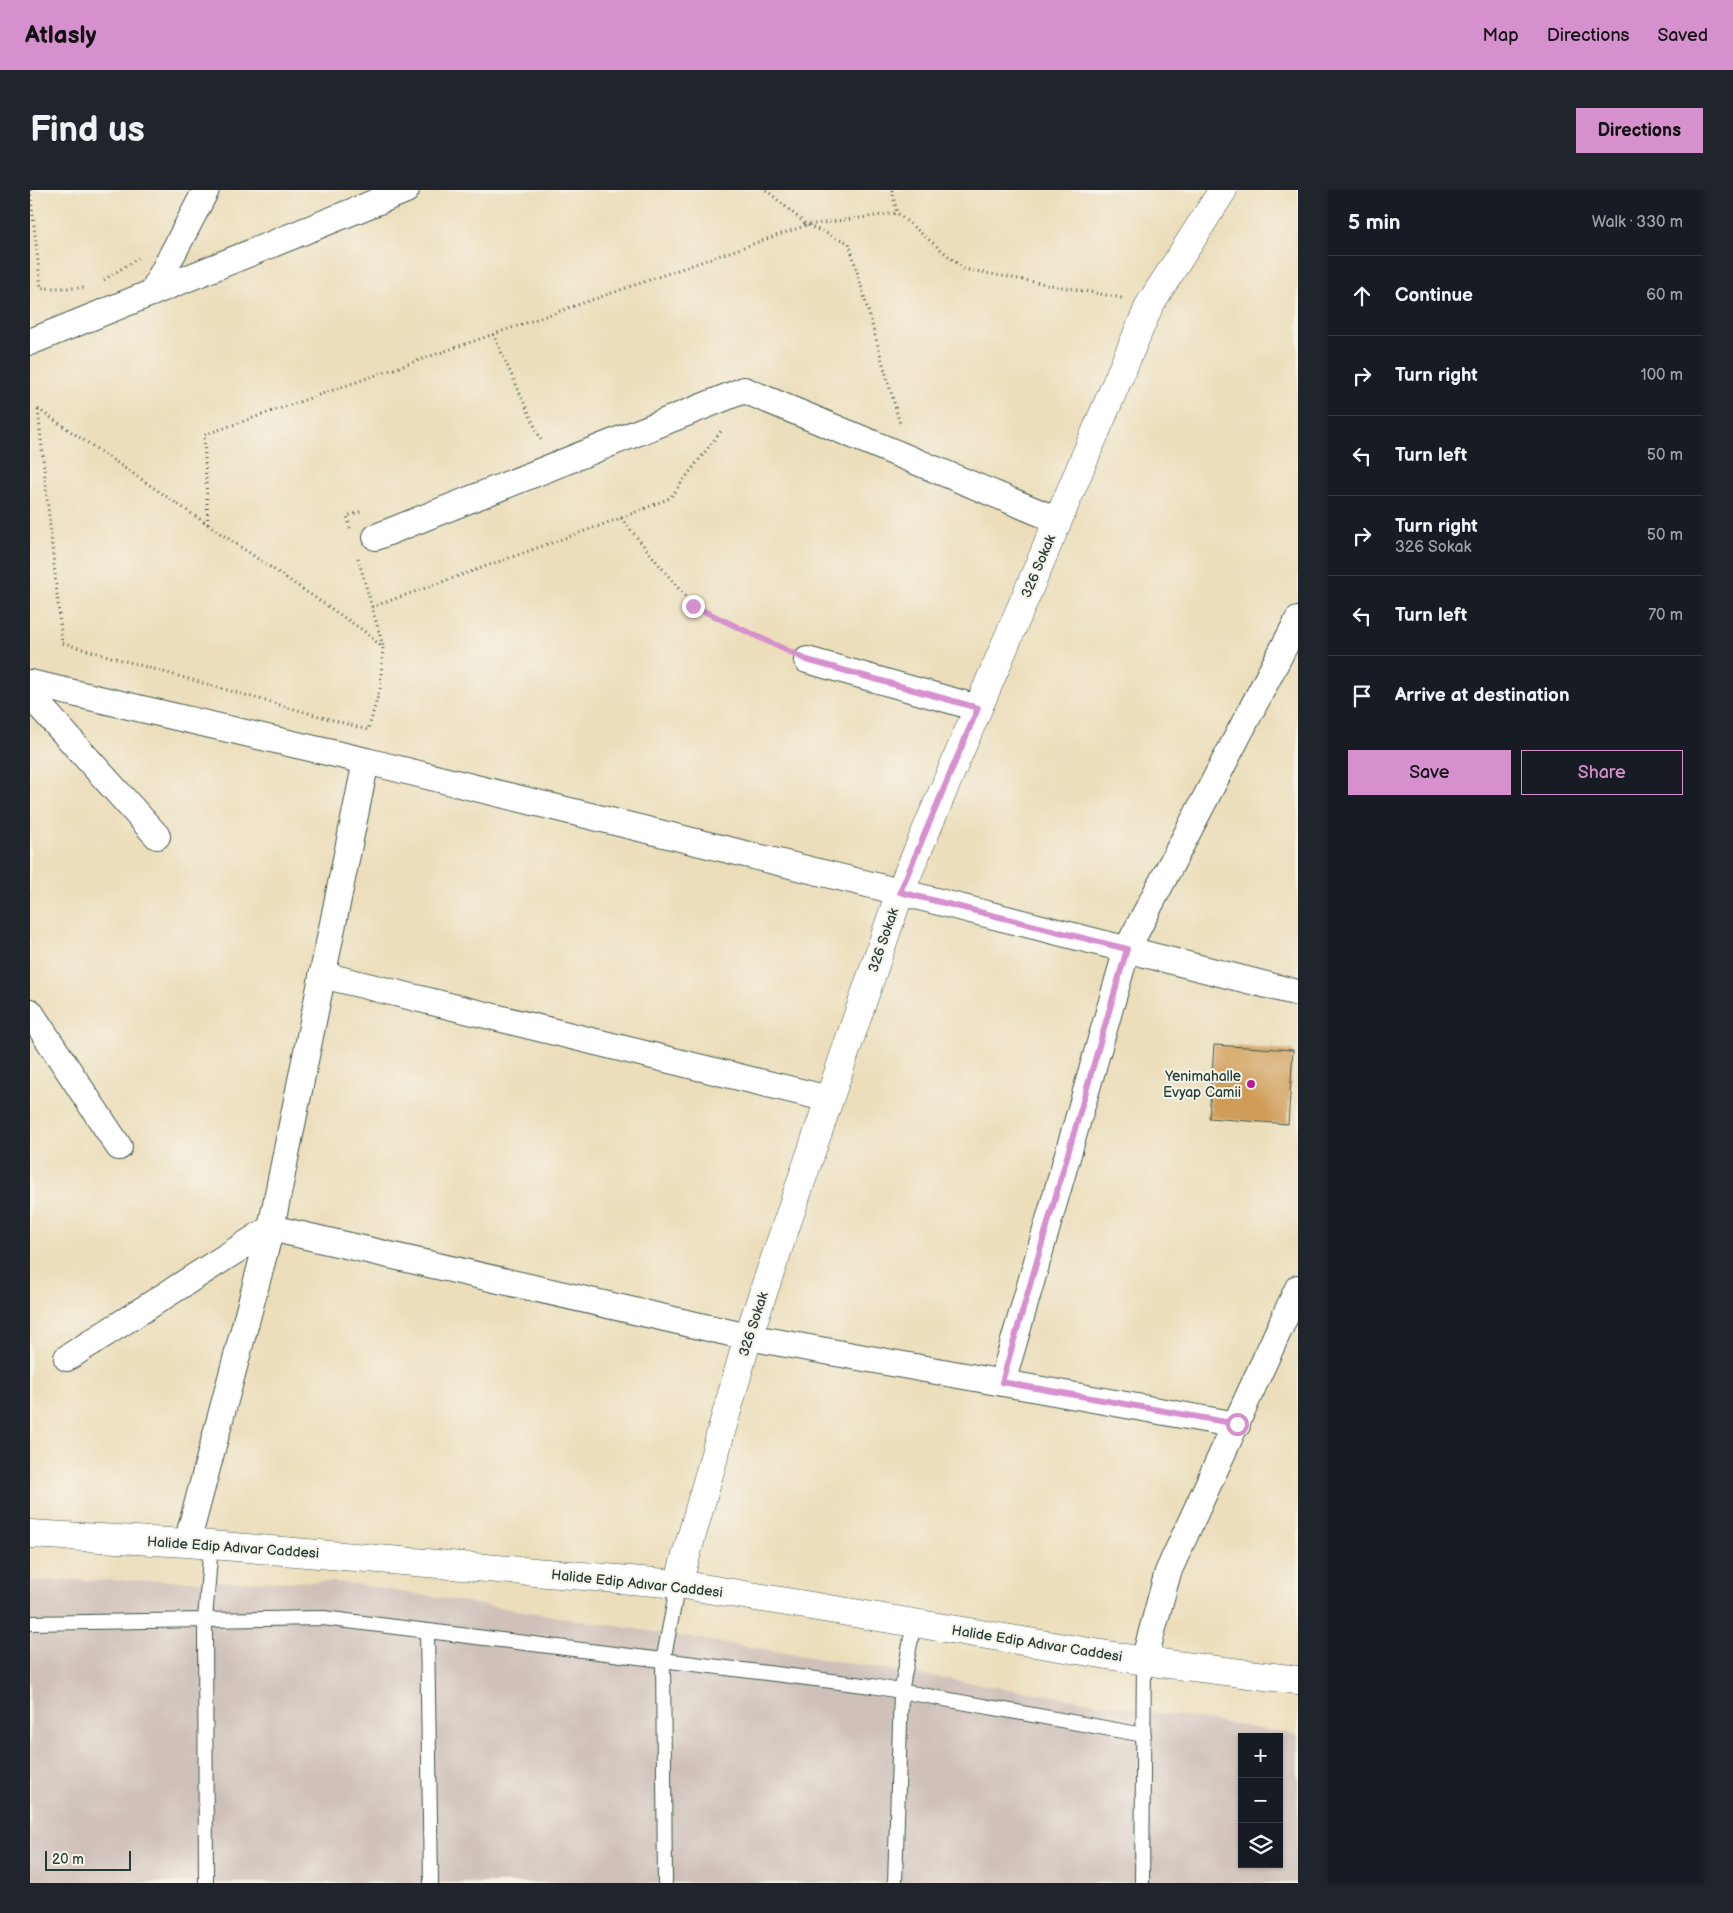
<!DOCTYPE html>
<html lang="en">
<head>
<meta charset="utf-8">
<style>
  :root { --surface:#171b24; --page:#20242c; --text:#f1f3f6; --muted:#9ea1a6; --line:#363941; --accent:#d690ce }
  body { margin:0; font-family:"Balsamiq Sans",sans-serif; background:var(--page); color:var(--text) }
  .controls { position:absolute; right:15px; bottom:15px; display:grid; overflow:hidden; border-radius:0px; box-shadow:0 1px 4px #0004 }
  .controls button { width:45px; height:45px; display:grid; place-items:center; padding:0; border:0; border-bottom:1px solid var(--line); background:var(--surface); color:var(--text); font:25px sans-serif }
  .scale { position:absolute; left:15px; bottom:12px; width:86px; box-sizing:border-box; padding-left:5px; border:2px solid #1f3d34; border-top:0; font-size:14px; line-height:18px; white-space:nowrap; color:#1f3d34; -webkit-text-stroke:4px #f7f3e8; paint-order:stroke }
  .stop { position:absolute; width:15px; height:15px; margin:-11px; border:4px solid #d690ce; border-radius:50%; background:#fff }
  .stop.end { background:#d690ce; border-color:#fff; box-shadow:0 1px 5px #0008 }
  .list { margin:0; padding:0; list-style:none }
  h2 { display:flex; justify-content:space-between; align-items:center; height:65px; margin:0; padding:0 20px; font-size:21px }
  h2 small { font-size:16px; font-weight:400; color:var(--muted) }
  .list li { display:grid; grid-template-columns:32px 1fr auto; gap:15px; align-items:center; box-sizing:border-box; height:80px; padding:0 20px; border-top:1px solid var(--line) }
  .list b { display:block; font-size:19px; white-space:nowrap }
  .list p { margin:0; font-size:16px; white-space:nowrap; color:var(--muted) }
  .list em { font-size:16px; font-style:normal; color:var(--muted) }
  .actions { display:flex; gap:10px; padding:15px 20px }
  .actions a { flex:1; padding:11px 0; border:1px solid var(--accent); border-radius:0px; text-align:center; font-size:18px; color:var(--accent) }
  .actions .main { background:var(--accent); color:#111 }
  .icon { flex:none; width:28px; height:28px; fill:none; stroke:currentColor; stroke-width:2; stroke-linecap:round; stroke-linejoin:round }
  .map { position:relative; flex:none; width:1268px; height:1693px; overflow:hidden; border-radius:0px }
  header { display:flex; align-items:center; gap:30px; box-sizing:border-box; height:70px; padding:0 25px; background:var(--accent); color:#111 }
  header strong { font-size:24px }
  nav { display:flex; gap:28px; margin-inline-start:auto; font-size:18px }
  .intro { display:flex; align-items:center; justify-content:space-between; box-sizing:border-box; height:120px; padding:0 30px }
  h1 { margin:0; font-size:35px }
  .button { padding:12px 22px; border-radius:0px; background:var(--accent); color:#111; font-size:18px; font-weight:700 }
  main { display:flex; gap:30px; padding:0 30px }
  aside { flex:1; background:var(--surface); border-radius:0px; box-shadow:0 1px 4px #0004 }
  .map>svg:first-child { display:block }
  .industrial { fill:#cfc1ba; fill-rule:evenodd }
  .building { fill:#d09d58 }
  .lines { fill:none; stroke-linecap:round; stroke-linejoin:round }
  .service-casing { stroke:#3e5548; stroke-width:16 }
  .minor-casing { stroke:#3e5548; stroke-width:28 }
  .tertiary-casing { stroke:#3e5548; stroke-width:29 }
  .path { stroke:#3e5548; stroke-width:3; stroke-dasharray:1 4; stroke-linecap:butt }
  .service { stroke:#fff; stroke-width:14 }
  .minor { stroke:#fff; stroke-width:26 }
  .tertiary { stroke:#fff; stroke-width:28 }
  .route { stroke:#d690ce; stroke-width:6 }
  .poi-dot { fill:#b5179e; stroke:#f7f3e8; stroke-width:2 }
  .labels { text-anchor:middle; stroke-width:4; stroke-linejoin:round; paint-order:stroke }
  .street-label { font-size:14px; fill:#1f3d34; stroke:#f7f3e8 }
  .poi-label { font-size:14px; fill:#1f3d34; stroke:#f7f3e8; text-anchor:end }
</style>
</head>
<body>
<header>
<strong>Atlasly</strong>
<nav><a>Map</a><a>Directions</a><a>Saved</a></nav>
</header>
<div class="intro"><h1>Find us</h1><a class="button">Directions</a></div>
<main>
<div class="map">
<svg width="1268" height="1693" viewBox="0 0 1268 1693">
  <rect width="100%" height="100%" fill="#f7f3e8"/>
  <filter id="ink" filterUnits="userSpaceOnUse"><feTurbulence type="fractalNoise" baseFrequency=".02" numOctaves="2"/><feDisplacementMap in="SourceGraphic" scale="10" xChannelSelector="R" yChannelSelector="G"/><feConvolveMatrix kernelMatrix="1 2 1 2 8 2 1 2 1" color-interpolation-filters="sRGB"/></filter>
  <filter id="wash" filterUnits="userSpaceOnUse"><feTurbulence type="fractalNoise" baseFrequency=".0096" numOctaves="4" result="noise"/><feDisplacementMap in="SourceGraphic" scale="20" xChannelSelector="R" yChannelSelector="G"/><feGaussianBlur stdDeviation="1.12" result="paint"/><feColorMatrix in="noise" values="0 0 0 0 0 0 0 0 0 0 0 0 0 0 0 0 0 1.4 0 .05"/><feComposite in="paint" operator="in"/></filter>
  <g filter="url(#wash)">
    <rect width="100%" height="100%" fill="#ecdebb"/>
    <path class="industrial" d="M0 1390 311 1392 1268 1545V1693H0ZM1212 1547H1249V1674H1212Z"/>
    <g id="blocks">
      <path class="building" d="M1184 855 1263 860 1258 934 1179 928Z"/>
    </g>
  </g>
  <g filter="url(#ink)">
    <use href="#blocks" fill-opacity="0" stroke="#3e5548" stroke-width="1"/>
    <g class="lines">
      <g class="service-casing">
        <path id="service" d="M0 1433 293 1428 842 1496 1114 1545
          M397 1441 401 1693
          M176 1693 175 1430 181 1355
          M635 1693 633 1471 648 1394
          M865 1693 871 1502 884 1433
          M1112 1693 1114 1471"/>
      </g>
      <g class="minor-casing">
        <path id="minor" d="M122 103 176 0
          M0 152 376 0
          M346 347 714 200 1027 330
          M777 470 948 518
          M0 493 336 571 241 1038 718 1147 1207 1235
          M0 505 127 646
          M336 571 870 702 1268 803
          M292 785 799 909
          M0 822 89 957
          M37 1168 241 1038
          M972 1193 1097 759 1268 430
          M157 1353 241 1038
          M1114 1471 1138 1382 1268 1098"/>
      </g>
      <g class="tertiary-casing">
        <path id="tertiary" d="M0 1344 157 1353 648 1394 1114 1471 1268 1490
          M648 1394 718 1147 870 702 1120 114 1193 0"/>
      </g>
      <path class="path" d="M0 0 11 98H55
        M736 0 777 35 819 53 870 234
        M862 0 867 23 934 79 1092 108
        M74 90 108 68
        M463 144 511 250
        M8 219 334 441 353 458 350 499 338 540 32 453Z
        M591 328 663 416 752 458
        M178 334 174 245 777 35 867 23
        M320 338 317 326 333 321
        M328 368 353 456
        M342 417 591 328 640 308 691 241"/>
      <use href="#service" class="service"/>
      <use href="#minor" class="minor"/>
      <use href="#tertiary" class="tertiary"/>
    </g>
  </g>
  <g class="lines" filter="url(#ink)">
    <path class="route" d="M663 416 777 470 948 518 870 702 1097 759 972 1192 1207 1234"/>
  </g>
  <circle class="poi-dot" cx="1221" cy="894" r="5"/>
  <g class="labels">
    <g class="street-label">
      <text transform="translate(1008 376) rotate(-67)" y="5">326 Sokak</text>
      <text transform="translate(853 750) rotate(-71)" y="5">326 Sokak</text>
      <text transform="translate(723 1134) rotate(-72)" y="5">326 Sokak</text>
      <text transform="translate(203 1357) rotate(4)" y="5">Halide Edip Adıvar Caddesi</text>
      <text transform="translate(607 1393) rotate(6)" y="5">Halide Edip Adıvar Caddesi</text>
      <text transform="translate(1007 1453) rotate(9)" y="5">Halide Edip Adıvar Caddesi</text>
    </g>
    <g class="poi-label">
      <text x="1211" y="891">Yenimahalle<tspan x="1211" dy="16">Evyap Camii</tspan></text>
    </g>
  </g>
</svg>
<div class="controls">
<button>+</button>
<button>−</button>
<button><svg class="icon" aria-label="layers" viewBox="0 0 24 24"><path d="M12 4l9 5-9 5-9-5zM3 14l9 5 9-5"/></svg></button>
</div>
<div class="scale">20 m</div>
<div class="stop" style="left:1207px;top:1234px"></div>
<div class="stop end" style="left:663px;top:416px"></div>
</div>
<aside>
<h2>5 min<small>Walk · 330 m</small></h2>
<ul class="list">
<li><svg class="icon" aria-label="ahead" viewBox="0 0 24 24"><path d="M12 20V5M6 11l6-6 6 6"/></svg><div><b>Continue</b></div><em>60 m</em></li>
<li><svg class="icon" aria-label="right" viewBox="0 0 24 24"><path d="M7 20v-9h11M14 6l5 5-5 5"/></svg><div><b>Turn right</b></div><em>100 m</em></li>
<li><svg class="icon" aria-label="left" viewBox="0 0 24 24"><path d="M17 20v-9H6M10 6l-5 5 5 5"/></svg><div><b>Turn left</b></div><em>50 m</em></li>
<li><svg class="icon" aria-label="right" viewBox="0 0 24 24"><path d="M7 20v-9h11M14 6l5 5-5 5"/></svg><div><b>Turn right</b><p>326 Sokak</p></div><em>50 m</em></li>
<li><svg class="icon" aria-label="left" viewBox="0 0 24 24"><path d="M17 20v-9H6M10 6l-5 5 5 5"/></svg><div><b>Turn left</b></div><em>70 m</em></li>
<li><svg class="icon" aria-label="arrive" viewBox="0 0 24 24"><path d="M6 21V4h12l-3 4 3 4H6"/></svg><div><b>Arrive at destination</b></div></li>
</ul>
<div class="actions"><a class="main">Save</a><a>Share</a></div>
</aside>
</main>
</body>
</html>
